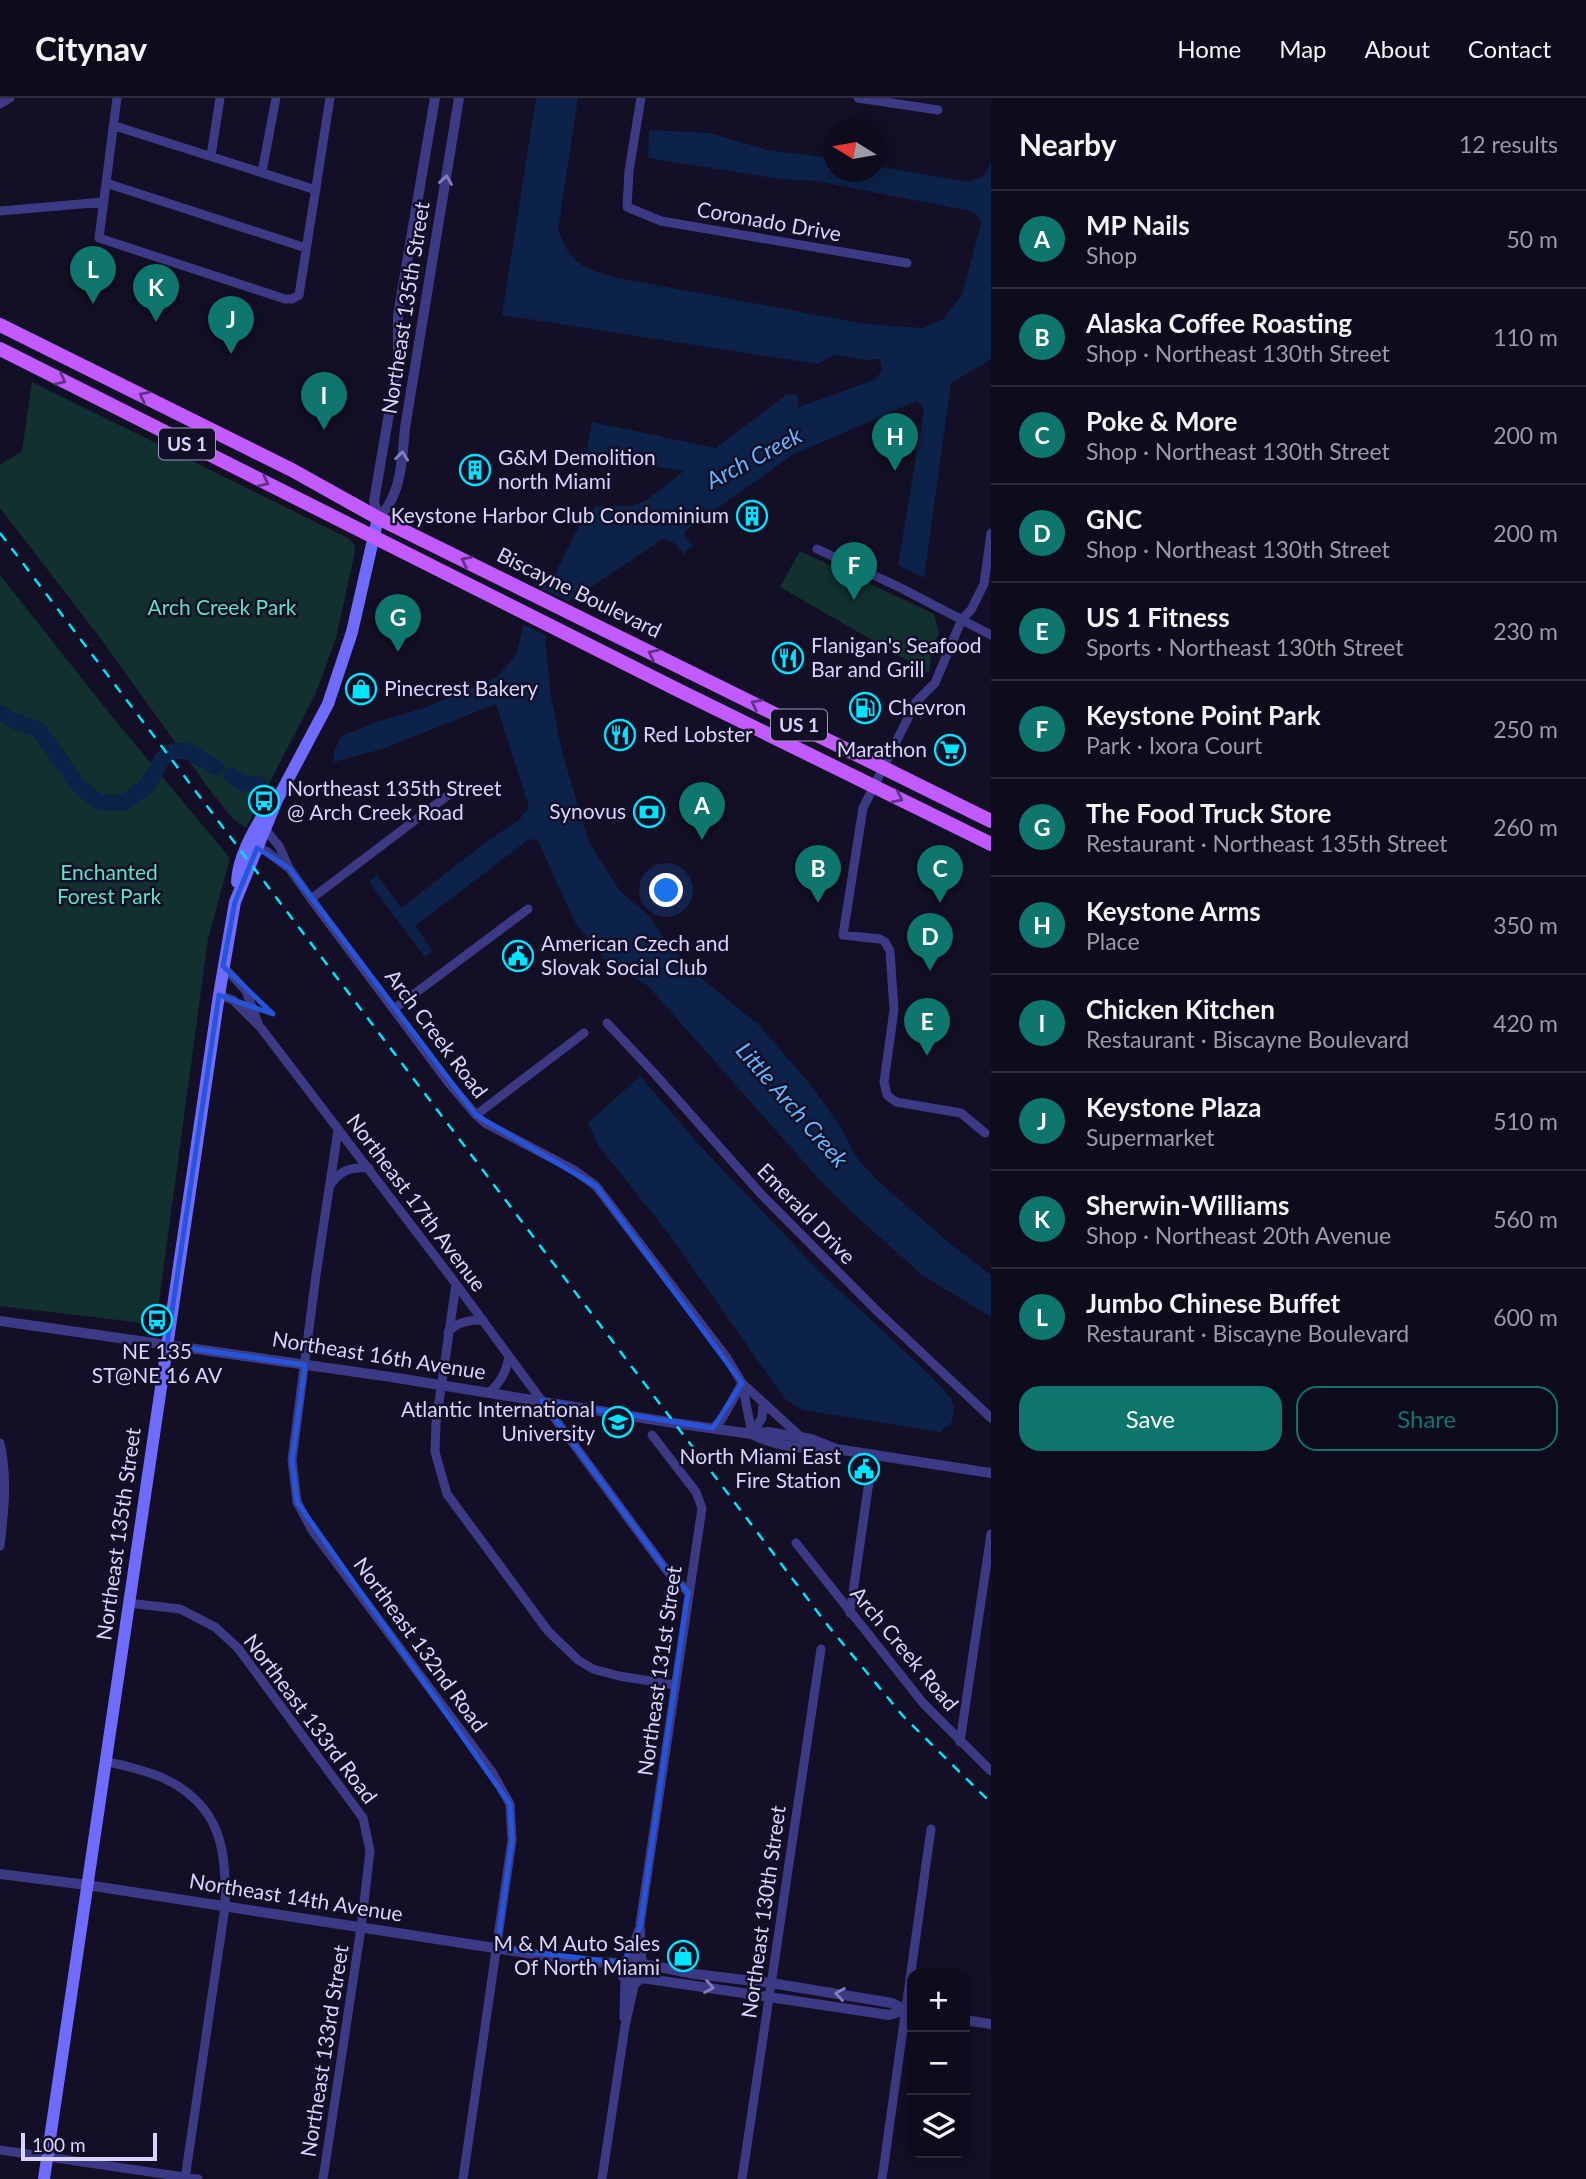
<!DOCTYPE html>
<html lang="en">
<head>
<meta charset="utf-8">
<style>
  :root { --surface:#0e0b1c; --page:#1c1929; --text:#f1f3f6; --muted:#9b9ba3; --line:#2e2b3b; --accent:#0f766e }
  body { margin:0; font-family:Lato,sans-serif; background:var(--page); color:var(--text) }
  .controls { position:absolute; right:21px; bottom:21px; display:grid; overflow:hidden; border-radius:14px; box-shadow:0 4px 18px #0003 }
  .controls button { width:63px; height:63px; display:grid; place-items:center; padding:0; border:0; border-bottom:2px solid var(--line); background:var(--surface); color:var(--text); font:35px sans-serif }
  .compass { position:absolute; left:823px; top:21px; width:63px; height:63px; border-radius:50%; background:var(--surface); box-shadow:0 4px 18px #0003; rotate:281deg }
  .scale { position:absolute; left:21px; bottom:18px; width:136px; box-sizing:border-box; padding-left:7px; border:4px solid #d9d4ff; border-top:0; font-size:19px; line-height:24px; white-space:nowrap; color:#d9d4ff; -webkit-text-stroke:5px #130f26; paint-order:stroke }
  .you { position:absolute; left:667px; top:793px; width:24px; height:24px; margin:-18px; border:5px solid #fff; border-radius:50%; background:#1a73e8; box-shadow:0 0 0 10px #1a73e833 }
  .badge { display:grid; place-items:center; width:46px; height:46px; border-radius:50%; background:var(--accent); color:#fff; font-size:23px; font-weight:700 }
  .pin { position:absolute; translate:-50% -58px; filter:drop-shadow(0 2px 4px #0008) }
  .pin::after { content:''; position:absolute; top:37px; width:24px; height:21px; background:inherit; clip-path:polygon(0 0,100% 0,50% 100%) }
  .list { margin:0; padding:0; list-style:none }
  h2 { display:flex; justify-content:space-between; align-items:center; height:91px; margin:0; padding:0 28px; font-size:30px }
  h2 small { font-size:23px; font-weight:400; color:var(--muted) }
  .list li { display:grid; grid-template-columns:46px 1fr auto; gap:21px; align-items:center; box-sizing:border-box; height:98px; padding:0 28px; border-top:2px solid var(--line) }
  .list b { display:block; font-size:26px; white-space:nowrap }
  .list p { margin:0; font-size:23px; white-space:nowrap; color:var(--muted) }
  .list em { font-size:23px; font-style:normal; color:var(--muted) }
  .actions { display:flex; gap:14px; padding:21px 28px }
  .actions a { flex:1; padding:16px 0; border:2px solid var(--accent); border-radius:21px; text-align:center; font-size:24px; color:var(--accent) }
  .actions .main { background:var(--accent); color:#fff }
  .icon { flex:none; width:38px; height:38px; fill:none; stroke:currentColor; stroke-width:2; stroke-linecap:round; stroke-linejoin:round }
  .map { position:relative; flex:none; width:991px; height:2081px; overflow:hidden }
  header { display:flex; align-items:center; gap:42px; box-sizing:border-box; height:98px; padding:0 35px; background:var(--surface); border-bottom:2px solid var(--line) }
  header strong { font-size:33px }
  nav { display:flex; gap:38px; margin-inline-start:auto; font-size:24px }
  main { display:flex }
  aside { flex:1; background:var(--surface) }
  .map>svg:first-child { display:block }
  .green { fill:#12302f }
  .water { fill:#0c2248 }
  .pier { fill:#130f26 }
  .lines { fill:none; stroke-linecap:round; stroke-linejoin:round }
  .river { stroke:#0c2248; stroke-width:16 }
  .minor { stroke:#3d3a85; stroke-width:9 }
  .tertiary { stroke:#3d3a85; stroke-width:10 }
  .secondary { stroke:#6f6bff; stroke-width:12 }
  .primary { stroke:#c25bff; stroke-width:14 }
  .rail { stroke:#00e5ff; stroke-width:2.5; stroke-dasharray:10 9; stroke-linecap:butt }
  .oneway { stroke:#837fbc }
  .oneway2 { stroke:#623188 }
  .marked { fill:none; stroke:#2655da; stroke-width:5; stroke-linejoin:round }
  .labels { text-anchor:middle; stroke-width:5; stroke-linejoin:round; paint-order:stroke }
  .shield { fill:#130f26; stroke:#9e99be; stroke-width:2 }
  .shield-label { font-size:19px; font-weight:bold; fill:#d9d4ff }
  .street-label { font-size:21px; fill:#d9d4ff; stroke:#130f26 }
  .poi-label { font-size:21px; fill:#d9d4ff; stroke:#130f26; text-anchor:start }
  .park-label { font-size:21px; fill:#5fe0c0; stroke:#130f26 }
  .water-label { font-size:23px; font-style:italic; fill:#62b6ff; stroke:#130f26 }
</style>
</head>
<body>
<header>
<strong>Citynav</strong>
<nav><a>Home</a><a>Map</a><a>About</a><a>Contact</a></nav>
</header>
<main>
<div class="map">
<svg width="991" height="2081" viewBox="0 0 991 2081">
  <rect width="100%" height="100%" fill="#130f26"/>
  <path class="green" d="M32 284 348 440 354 446 355 454 336 540 316 595 246 730 232 720 206 687 101 541 0 410V367L22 353Z
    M800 453 934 516 939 536 932 549 929 575 780 489Z
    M0 477 110 616 230 760 208 841 158 1211 155 1225 151 1226 0 1208Z"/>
  <path class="water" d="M536 0H578L558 132C571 167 583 170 618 180L866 226 923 230 942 222 962 197 981 126 979 119 970 113 816 83 780 81 648 60 649 32 710 35 767 52 833 60 834 74H876V68L968 84 983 78 990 67 991 60V261L951 285 924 480 898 467 924 311 917 303 794 356 685 433 684 438 693 447 684 456 674 445 663 441 570 503 545 542 551 598 562 654 589 744 620 793 649 818 666 844 701 880 759 927 813 990 840 1028 856 1059 877 1082 954 1149 991 1177V1219L922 1177 853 1115 818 1080 648 888 606 863 576 826 538 743 529 741 415 828 433 853 425 859 369 784 377 777 401 810 489 742 519 722 529 709 496 606 382 651 334 664V654L341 638 380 623 424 610 497 579 516 557 534 486 555 476 581 424 585 426 595 408H632L645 403 684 373 586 358 592 324 716 350 787 296 797 297 799 302 797 310 876 281 882 272 880 261 865 262 835 257 817 266 502 217Z
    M640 978 702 1050 824 1178 930 1277 951 1300 954 1310 952 1324 940 1334 802 1312 785 1301 668 1135 598 1047 588 1025Z"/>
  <path class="pier" d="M531 486 570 504 550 540 521 525Z"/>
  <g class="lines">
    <path class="river" d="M0 615 14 623 39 632 78 687 98 704 123 705 147 688 162 661 173 653H187L216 669
      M231 677 243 685 259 686"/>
    <path class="minor" d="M117 0 99 140 285 201H292L299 197 330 0
      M641 0 629 73 627 109 661 123 907 165
      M858 0 938 12
      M0 6 10 0
      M115 28 316 92
      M211 58 220 0
      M262 74 276 0
      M106 85 306 150
      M0 113 104 104
      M817 451 901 490 991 537
      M265 731 279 748 289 770 311 801 448 984 476 1017 485 1025 574 1072 596 1088 727 1260 742 1285 752 1336
      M257 750 266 753 287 769
      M311 801 451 695
      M223 868 246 893 258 925
      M219 897 233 902 261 930 453 1182 667 1473 688 1494
      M394 911 528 811
      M607 925 654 975 761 1096 877 1213 991 1320
      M476 1017 584 935
      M338 1032 316 1177 292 1362 297 1404 312 1432 492 1674 510 1706 512 1742 463 2081
      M985 1035 961 1015 896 1004 887 997 884 984 894 912 890 853 885 844 880 841 843 837 863 710 916 604 935 585 962 521 971 512 984 486 991 435
      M330 1087C341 1072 350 1069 369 1070
      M456 1186 436 1325 435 1354 447 1396 548 1533 578 1562 593 1571 619 1578 675 1587
      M448 1234C458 1224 468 1222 483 1222
      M742 1285 802 1340
      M489 1295C501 1283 506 1275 509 1258
      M713 1330 722 1321 741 1287
      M752 1336 762 1320 763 1306
      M0 1345C8 1379 4 1414 0 1448
      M796 1445 923 1605 991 1673
      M128 1505 180 1511 215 1529 238 1550 363 1720 370 1753 361 1830 323 2081
      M850 1515 873 1356
      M960 1644 991 1436
      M105 1663C124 1668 145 1672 163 1680 221 1707 227 1752 225 1809L185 2081
      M628 1861 639 1831
      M642 1864 640 1826 702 1410 696 1394 652 1337
      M624 1920 625 1881
      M0 2052 198 2081
      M602 2081 625 1928 634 1888 638 1882
      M742 2081 821 1551
      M882 2081 931 1731"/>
    <path class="tertiary" d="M435 0 398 217V263L374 403 378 420C402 398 402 360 405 330L459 0
      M0 1223 391 1279 674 1325 752 1336 768 1334 811 1341 836 1351
      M752 1336C778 1350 808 1351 836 1351L991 1375
      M0 1776 87 1787 585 1864 623 1865
      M621 1872a12 12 0 1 1 24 0a12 12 0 1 1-24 0Z
      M643 1866 695 1876 771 1885 892 1905 906 1912 912 1913
      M642 1880 889 1917 906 1912
      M965 1922 991 1926"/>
    <path class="secondary" d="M237 784C238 760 252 735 265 714
      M44 2081 219 897 235 804 277 702 328 606 352 534 378 420"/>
    <path class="primary" d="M0 227 292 372 378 420 991 723
      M0 251 678 592 991 746"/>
    <path class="rail" d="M0 435 829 1529 903 1618 991 1705"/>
  </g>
  <defs><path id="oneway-chevron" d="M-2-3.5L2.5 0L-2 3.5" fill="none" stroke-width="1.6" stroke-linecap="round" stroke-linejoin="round" transform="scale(1.75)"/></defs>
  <g class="oneway">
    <use href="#oneway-chevron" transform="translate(446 82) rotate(-81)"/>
    <use href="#oneway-chevron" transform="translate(402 358) rotate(-83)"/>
    <use href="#oneway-chevron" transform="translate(709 1889) rotate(9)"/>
    <use href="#oneway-chevron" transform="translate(840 1896) rotate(-171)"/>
  </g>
  <g class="oneway2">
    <use href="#oneway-chevron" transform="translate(61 282) rotate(27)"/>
    <use href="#oneway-chevron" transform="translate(144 298) rotate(-153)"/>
    <use href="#oneway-chevron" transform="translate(264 384) rotate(27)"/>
    <use href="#oneway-chevron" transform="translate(466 463) rotate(-154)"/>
    <use href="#oneway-chevron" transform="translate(653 556) rotate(-154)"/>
    <use href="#oneway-chevron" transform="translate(756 606) rotate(-154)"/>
    <use href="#oneway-chevron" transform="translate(898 700) rotate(26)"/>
  </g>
  <path class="marked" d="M257 750 289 770 476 1017 596 1088 742 1285 713 1330 542 1303 667 1473 688 1494 640 1829 623 1865 497 1850 512 1742 510 1706 297 1404 292 1362 305 1267 167 1247 219 897 273 916 223 868 235 804Z"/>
  <defs>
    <g id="building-ring" transform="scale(1.575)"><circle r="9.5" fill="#130f26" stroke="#00e5ff" stroke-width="1.5"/><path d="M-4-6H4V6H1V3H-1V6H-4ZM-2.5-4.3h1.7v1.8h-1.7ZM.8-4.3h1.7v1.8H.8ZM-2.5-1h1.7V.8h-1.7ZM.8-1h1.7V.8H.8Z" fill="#00e5ff"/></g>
    <g id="restaurant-ring" transform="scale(1.575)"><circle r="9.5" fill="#130f26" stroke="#00e5ff" stroke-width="1.5"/><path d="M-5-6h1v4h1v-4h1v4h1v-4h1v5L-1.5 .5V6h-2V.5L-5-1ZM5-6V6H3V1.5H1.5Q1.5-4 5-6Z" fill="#00e5ff"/></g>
    <g id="shop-ring" transform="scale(1.575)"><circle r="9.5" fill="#130f26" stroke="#00e5ff" stroke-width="1.5"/><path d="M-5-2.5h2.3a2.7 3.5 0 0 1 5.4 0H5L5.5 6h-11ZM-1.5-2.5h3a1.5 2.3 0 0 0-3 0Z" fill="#00e5ff"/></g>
    <g id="fuel-ring" transform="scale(1.575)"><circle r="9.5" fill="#130f26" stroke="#00e5ff" stroke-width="1.5"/><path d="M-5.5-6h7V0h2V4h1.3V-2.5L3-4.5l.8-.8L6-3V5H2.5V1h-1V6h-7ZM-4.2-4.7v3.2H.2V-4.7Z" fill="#00e5ff"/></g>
    <g id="supermarket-ring" transform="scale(1.575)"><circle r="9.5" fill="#130f26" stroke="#00e5ff" stroke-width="1.5"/><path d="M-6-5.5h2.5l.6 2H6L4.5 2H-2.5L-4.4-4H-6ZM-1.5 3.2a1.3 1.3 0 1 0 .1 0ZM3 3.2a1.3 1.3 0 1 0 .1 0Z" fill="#00e5ff"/></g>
    <g id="bus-ring" transform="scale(1.575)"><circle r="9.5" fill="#130f26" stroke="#00e5ff" stroke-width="1.5"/><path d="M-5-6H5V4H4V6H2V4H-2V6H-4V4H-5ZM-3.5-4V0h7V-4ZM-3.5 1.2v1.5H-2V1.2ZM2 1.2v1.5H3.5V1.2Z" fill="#00e5ff"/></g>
    <g id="bank-ring" transform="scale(1.575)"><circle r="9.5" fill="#130f26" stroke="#00e5ff" stroke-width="1.5"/><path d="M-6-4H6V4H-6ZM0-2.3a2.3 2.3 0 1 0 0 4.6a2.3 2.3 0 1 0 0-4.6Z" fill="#00e5ff"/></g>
    <g id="civic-ring" transform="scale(1.575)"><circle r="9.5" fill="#130f26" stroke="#00e5ff" stroke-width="1.5"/><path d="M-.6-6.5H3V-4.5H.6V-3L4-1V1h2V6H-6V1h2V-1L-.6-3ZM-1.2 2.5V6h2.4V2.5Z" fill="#00e5ff"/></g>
    <g id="school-ring" transform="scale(1.575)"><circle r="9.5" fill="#130f26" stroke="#00e5ff" stroke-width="1.5"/><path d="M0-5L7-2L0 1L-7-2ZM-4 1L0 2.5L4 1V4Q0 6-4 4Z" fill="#00e5ff"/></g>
  </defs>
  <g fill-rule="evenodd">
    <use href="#building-ring" x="475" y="372"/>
    <use href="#building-ring" x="752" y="418"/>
    <use href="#restaurant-ring" x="788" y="560"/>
    <use href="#shop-ring" x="361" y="591"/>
    <use href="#fuel-ring" x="865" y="610"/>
    <use href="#restaurant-ring" x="620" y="637"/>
    <use href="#supermarket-ring" x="950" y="652"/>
    <use href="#bus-ring" x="264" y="703"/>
    <use href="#bank-ring" x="649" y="714"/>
    <use href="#civic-ring" x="518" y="858"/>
    <use href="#bus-ring" x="157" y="1222"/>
    <use href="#school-ring" x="618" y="1324"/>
    <use href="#civic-ring" x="864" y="1371"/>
    <use href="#shop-ring" x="683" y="1858"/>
  </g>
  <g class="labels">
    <g class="shield">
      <rect x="159" y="330.5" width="56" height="31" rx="5"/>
      <rect x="771" y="611.5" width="56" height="31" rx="5"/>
    </g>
    <g class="shield-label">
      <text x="187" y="353">US 1</text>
      <text x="799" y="634">US 1</text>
    </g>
    <g class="street-label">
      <text transform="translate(769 124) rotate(10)" y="7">Coronado Drive</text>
      <text transform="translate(406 210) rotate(-81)" y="7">Northeast 135th Street</text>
      <text transform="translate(579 495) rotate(26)" y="7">Biscayne Boulevard</text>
      <text transform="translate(436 936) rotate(53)" y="7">Arch Creek Road</text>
      <text transform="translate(416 1105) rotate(53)" y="7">Northeast 17th Avenue</text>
      <text transform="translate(806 1116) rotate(46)" y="7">Emerald Drive</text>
      <text transform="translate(379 1258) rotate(9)" y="7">Northeast 16th Avenue</text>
      <text transform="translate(119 1436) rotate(-82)" y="7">Northeast 135th Street</text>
      <text transform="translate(420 1547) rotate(54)" y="7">Northeast 132nd Road</text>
      <text transform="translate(904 1551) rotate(50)" y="7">Arch Creek Road</text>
      <text transform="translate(660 1573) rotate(-82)" y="7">Northeast 131st Street</text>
      <text transform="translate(310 1621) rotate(53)" y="7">Northeast 133rd Road</text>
      <text transform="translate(296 1800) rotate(9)" y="7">Northeast 14th Avenue</text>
      <text transform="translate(764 1814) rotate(-82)" y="7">Northeast 130th Street</text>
      <text transform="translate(325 1953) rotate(-81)" y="7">Northeast 133rd Street</text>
    </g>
    <g class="poi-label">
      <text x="498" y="367">G&amp;M Demolition<tspan x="498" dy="24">north Miami</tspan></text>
      <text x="729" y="425" text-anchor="end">Keystone Harbor Club Condominium</text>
      <text x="811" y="555">Flanigan's Seafood<tspan x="811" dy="24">Bar and Grill</tspan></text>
      <text x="384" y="598">Pinecrest Bakery</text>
      <text x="888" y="617">Chevron</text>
      <text x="643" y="644">Red Lobster</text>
      <text x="927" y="659" text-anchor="end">Marathon</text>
      <text x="287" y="698">Northeast 135th Street<tspan x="287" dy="24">@ Arch Creek Road</tspan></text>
      <text x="626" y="721" text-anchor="end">Synovus</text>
      <text x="541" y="853">American Czech and<tspan x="541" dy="24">Slovak Social Club</tspan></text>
      <text x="157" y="1261" text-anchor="middle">NE 135<tspan x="157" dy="24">ST@NE 16 AV</tspan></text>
      <text x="595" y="1319" text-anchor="end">Atlantic International<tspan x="595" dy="24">University</tspan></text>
      <text x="841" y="1366" text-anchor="end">North Miami East<tspan x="841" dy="24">Fire Station</tspan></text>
      <text x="660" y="1853" text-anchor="end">M &amp; M Auto Sales<tspan x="660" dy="24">Of North Miami</tspan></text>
    </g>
    <g class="park-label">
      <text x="222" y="517">Arch Creek Park</text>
      <text x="109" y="782">Enchanted<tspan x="109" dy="24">Forest Park</tspan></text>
    </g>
    <g class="water-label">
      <text transform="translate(754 360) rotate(-28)" y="8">Arch Creek</text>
      <text transform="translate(792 1007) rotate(49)" y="8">Little Arch Creek</text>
    </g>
  </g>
</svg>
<div class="controls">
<button>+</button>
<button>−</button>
<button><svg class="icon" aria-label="layers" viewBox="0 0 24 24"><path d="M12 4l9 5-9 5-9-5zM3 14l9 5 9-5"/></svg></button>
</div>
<svg class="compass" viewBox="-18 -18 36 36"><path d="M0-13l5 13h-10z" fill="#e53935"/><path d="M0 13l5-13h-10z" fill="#9b9ba3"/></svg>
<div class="scale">100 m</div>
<div class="you"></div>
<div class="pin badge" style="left:702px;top:742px">A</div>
<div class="pin badge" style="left:818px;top:805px">B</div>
<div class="pin badge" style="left:940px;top:805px">C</div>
<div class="pin badge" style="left:930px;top:873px">D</div>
<div class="pin badge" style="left:927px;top:958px">E</div>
<div class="pin badge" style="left:854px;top:502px">F</div>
<div class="pin badge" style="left:398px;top:554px">G</div>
<div class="pin badge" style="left:895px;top:373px">H</div>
<div class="pin badge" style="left:324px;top:332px">I</div>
<div class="pin badge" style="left:231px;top:256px">J</div>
<div class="pin badge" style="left:156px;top:224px">K</div>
<div class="pin badge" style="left:93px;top:206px">L</div>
</div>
<aside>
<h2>Nearby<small>12 results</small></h2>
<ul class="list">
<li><span class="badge">A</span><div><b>MP Nails</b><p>Shop</p></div><em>50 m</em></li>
<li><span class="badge">B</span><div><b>Alaska Coffee Roasting</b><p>Shop · Northeast 130th Street</p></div><em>110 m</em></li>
<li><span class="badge">C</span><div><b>Poke &amp; More</b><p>Shop · Northeast 130th Street</p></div><em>200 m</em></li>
<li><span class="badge">D</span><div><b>GNC</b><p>Shop · Northeast 130th Street</p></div><em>200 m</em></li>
<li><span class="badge">E</span><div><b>US 1 Fitness</b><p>Sports · Northeast 130th Street</p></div><em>230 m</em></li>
<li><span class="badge">F</span><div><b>Keystone Point Park</b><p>Park · Ixora Court</p></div><em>250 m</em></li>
<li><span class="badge">G</span><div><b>The Food Truck Store</b><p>Restaurant · Northeast 135th Street</p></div><em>260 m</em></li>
<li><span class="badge">H</span><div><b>Keystone Arms</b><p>Place</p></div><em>350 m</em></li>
<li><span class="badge">I</span><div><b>Chicken Kitchen</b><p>Restaurant · Biscayne Boulevard</p></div><em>420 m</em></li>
<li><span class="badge">J</span><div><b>Keystone Plaza</b><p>Supermarket</p></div><em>510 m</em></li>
<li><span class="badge">K</span><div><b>Sherwin-Williams</b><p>Shop · Northeast 20th Avenue</p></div><em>560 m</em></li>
<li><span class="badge">L</span><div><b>Jumbo Chinese Buffet</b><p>Restaurant · Biscayne Boulevard</p></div><em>600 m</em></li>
</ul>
<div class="actions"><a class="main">Save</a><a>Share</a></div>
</aside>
</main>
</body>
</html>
